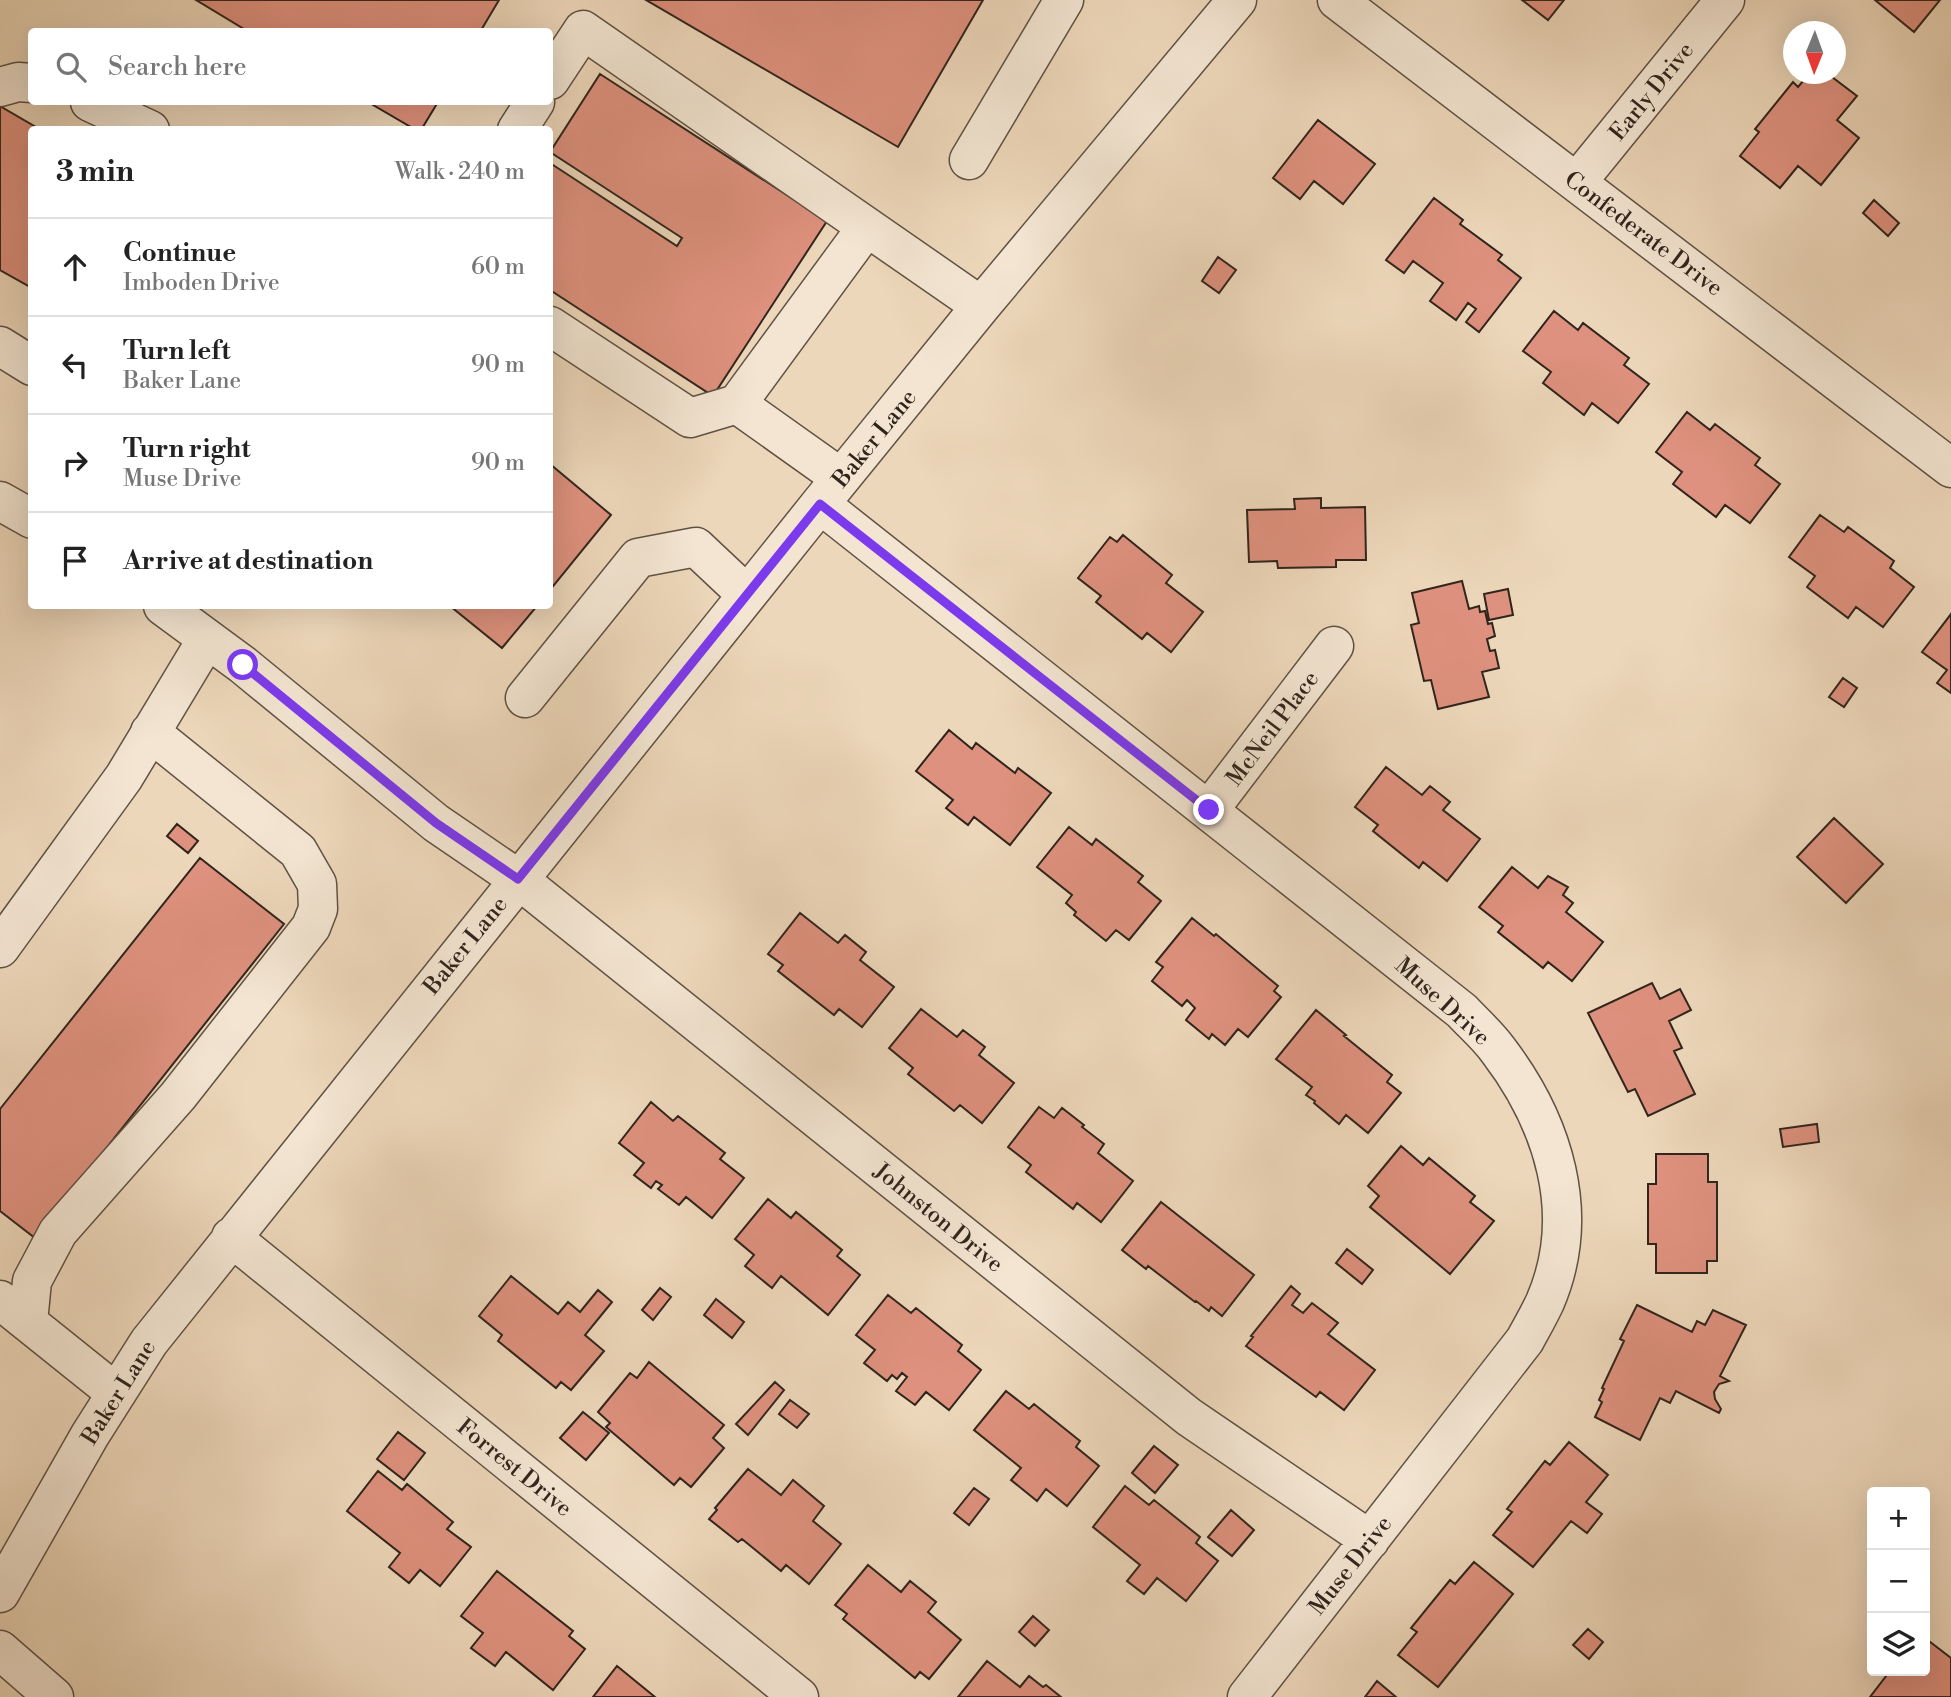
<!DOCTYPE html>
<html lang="en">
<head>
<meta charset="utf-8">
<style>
  :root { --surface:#fff; --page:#f6f6f6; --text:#222; --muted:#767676; --line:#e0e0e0 }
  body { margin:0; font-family:"Libre Bodoni",serif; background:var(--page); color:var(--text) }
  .controls { position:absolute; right:21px; bottom:21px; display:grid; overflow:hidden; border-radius:7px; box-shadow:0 7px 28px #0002 }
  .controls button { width:63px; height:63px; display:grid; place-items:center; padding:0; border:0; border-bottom:2px solid var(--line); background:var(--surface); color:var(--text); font:35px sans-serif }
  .compass { position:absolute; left:1783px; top:21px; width:63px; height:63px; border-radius:50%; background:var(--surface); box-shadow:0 7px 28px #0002; rotate:181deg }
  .stop { position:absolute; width:21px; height:21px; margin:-16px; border:5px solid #7c3aed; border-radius:50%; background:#fff }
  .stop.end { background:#7c3aed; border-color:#fff; box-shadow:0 2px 7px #0008 }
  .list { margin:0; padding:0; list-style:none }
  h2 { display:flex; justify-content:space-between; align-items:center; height:91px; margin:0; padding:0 28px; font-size:30px }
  h2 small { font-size:23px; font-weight:400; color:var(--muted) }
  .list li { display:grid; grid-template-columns:46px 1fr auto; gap:21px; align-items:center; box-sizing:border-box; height:98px; padding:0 28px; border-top:2px solid var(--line) }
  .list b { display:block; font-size:26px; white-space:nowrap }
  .list p { margin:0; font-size:23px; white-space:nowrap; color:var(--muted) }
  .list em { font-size:23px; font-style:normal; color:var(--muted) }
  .icon { flex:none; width:38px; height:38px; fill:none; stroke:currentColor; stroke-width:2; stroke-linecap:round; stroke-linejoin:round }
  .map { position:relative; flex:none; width:1951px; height:1697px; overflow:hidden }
  .search { position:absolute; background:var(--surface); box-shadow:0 7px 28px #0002; left:28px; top:28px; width:525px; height:77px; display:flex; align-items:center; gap:18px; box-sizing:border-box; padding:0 24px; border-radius:7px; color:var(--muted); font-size:26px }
  .panel { position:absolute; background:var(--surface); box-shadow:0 7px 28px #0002; left:28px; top:126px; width:525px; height:483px; border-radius:7px }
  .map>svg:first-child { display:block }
  .building { fill:#de917e; stroke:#30251d; stroke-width:2 }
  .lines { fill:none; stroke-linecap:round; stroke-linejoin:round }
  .minor-casing { stroke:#5f5244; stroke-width:41 }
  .minor { stroke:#f3e5d2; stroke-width:38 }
  .route { stroke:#7c3aed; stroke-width:9 }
  .labels { text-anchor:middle; stroke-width:5; stroke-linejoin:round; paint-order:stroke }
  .street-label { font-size:23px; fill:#30251d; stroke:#f3e5d2 }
</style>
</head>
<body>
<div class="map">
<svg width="1951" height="1697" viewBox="0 0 1951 1697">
  <rect width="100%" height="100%" fill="#edd7ba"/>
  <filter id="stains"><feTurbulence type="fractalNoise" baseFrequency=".00286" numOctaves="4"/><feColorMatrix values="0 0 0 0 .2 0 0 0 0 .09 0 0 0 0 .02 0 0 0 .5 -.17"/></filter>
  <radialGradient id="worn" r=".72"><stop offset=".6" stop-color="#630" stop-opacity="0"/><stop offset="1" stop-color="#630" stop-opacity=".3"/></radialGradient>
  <path class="building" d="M196 0H499L480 32H249Z
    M646 0H983L898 147Z
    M1522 0H1564L1548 20Z
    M1875 0H1940L1914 32Z
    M600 74 827 221 713 396 550 290V163L677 246 682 238 550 152Z
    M1809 74H1828L1857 96 1837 120 1859 138 1821 185 1798 166 1780 188 1740 156 1759 132 1755 129 1793 82 1798 87Z
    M368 102H438L421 130H416Z
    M0 106 41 130H32V288L0 270Z
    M1318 120 1375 164 1343 204 1314 181 1300 199 1273 178Z
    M1434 198 1463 220 1460 224 1502 255 1498 260 1521 278 1479 332 1466 322 1476 309 1468 303 1456 320 1430 301 1443 283 1413 261 1404 273 1386 260Z
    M1874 200 1899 223 1888 236 1863 213Z
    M1218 257 1236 270 1219 293 1202 281Z
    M1554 311 1578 330 1583 323 1629 358 1624 365 1649 384 1618 423 1592 403 1584 415 1543 383 1551 372 1523 351Z
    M1687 412 1710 430 1715 424 1760 458 1755 465 1780 484 1750 523 1725 505 1716 517 1673 484 1682 472 1656 452Z
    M550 464 611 515 550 590Z
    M1321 498V508L1365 507 1366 560H1336V567L1278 568 1277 561 1249 562 1247 510 1295 509 1294 499Z
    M1820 515 1844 532 1848 527 1894 561 1890 568 1914 587 1883 627 1856 607 1848 618 1807 587 1815 576 1789 557Z
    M1123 535 1172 575 1166 583 1203 612 1171 652 1147 633 1142 639 1096 602 1101 596 1078 578 1110 537 1117 542Z
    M1462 581 1469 609 1479 606 1480 612 1485 611 1488 624 1492 623 1495 636 1487 639 1490 651 1495 650 1499 668 1482 672 1489 697 1438 709 1431 680 1424 681 1411 625 1419 623 1412 593Z
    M1508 589 1513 615 1489 620 1484 594Z
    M450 606H537L502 648Z
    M1951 614V693L1937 683 1947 670 1922 652Z
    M1843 678 1857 688 1844 707 1829 697Z
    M949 730 972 749 976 743 1015 773 1018 768 1051 793 1010 845 974 817 968 825 946 808 953 800 916 771Z
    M1386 767 1422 795 1430 786 1450 802 1443 810 1480 839 1447 881 1423 862 1419 868 1373 831 1378 825 1355 807Z
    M1834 818 1883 864 1846 903 1797 857Z
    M177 824 198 841 188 853 167 836Z
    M1069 827 1092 845 1096 839 1143 876 1138 882 1161 901 1129 940 1116 930 1106 941 1074 915 1076 912 1066 903 1072 895 1037 867Z
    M200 858 284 924 35 1238 0 1211V1109Z
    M1512 867 1538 888 1548 876 1568 887 1563 895 1573 903 1566 912 1603 942 1572 981 1548 962 1543 968 1498 932 1503 926 1479 907Z
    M800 913 838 943 845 935 866 952 860 960 894 987 862 1027 839 1009 834 1015 778 971 783 965 768 954Z
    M1192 918 1214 936 1216 934 1278 986 1274 991 1281 997 1248 1037 1238 1029 1225 1045 1212 1034 1209 1039 1186 1020 1195 1008 1187 1000 1182 1006 1152 981 1163 967 1156 962Z
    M1652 983 1660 999 1680 989 1691 1010 1669 1021 1682 1048 1674 1051 1695 1094 1648 1116 1635 1089 1628 1092 1588 1013Z
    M921 1009 957 1037 963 1030 985 1047 979 1055 1014 1083 982 1123 960 1105 954 1111 908 1074 913 1068 889 1048Z
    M1316 1010 1346 1035 1344 1036 1392 1075 1387 1082 1401 1093 1368 1133 1346 1115 1339 1124 1314 1103 1315 1101 1306 1095 1312 1087 1276 1059Z
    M651 1102 673 1121 678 1116 725 1153 720 1159 744 1178 712 1218 686 1197 679 1205 658 1189 662 1185 656 1181 651 1188 634 1175 644 1163 619 1143Z
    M1039 1107 1054 1118 1062 1108 1084 1125 1082 1127 1104 1144 1098 1153 1133 1181 1101 1222 1077 1203 1073 1209 1026 1172 1031 1165 1008 1147Z
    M1817 1124 1819 1142 1783 1147 1780 1129Z
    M1401 1146 1423 1165 1429 1158 1475 1196 1470 1202 1494 1221 1450 1274 1370 1207 1379 1196 1368 1186Z
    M1656 1154H1708V1182H1717V1261H1707V1273H1656V1244H1648V1184H1656Z
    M768 1199 791 1218 796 1212 842 1250 837 1256 860 1275 828 1315 781 1276 772 1288 745 1266 754 1255 735 1239Z
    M1161 1202 1254 1275 1222 1316 1211 1307 1209 1311 1196 1301 1195 1302 1148 1266 1146 1269 1122 1250Z
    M1347 1249 1373 1270 1362 1284 1336 1263Z
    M511 1276 558 1314 568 1302 580 1312 598 1290 612 1302 585 1335 604 1351 571 1390 561 1382 556 1388 498 1341 502 1335 479 1316Z
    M1291 1286 1300 1294 1292 1305 1303 1313 1312 1303 1338 1323 1328 1334 1375 1370 1344 1410 1320 1392 1316 1397 1246 1346 1253 1337 1251 1336Z
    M660 1288 671 1297 653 1320 642 1310Z
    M888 1295 911 1313 916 1308 962 1345 958 1351 981 1370 949 1410 926 1392 915 1405 896 1391 907 1377 902 1373 897 1379 892 1375 887 1381 864 1363 875 1350 856 1335Z
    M716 1299 744 1322 732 1338 704 1315Z
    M1637 1305 1692 1332 1697 1321 1705 1325 1713 1310 1746 1325 1720 1376 1729 1381 1719 1384 1714 1392 1715 1399 1721 1409 1719 1413 1676 1391 1670 1403 1660 1398 1640 1440 1595 1417 1602 1402 1599 1400 1604 1389 1602 1388 1624 1341 1620 1339Z
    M649 1362 724 1425 713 1438 724 1448 691 1487 680 1478 674 1485 606 1427 610 1423 598 1412 630 1373 637 1378Z
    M775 1382 784 1390 748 1435 736 1424Z
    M1006 1391 1029 1409 1034 1404 1080 1441 1076 1447 1099 1466 1067 1506 1046 1489 1037 1501 1011 1480 1021 1468 974 1430Z
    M790 1400 809 1414 797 1428 779 1414Z
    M583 1412 609 1433 586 1460 560 1438Z
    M398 1432 425 1453 404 1480 377 1459Z
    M1569 1442 1608 1475 1586 1502 1602 1514 1587 1533 1571 1521 1533 1567 1493 1535 1512 1512 1507 1509 1545 1461 1550 1465Z
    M1154 1446 1178 1465 1155 1493 1132 1473Z
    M748 1469 781 1495 793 1480 824 1506 813 1521 841 1544 809 1584 786 1565 781 1571 742 1539 738 1542 709 1519 717 1510 715 1508Z
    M378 1471 402 1490 407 1484 453 1522 447 1529 471 1547 440 1586 420 1570 409 1583 389 1567 400 1553 347 1511Z
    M1125 1486 1149 1505 1154 1500 1200 1537 1196 1543 1218 1561 1186 1601 1157 1578 1144 1594 1127 1581 1140 1565 1093 1527Z
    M974 1488 989 1499 969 1525 954 1513Z
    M1231 1510 1254 1530 1232 1556 1208 1537Z
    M1474 1562 1513 1594 1438 1687 1398 1655 1417 1632 1411 1628 1450 1580 1455 1584Z
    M868 1565 901 1592 910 1581 936 1602 928 1612 961 1640 929 1679 920 1672 915 1678 843 1619 847 1614 835 1605Z
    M497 1571 573 1631 569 1636 585 1649 553 1690 506 1652 495 1666 471 1648 483 1633 461 1616Z
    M1033 1616 1049 1630 1035 1646 1019 1632Z
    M1588 1629 1603 1642 1589 1659 1573 1645Z
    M1925 1638 1951 1658V1697H1870L1890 1671H1925Z
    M987 1661 1020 1687 1029 1676 1043 1687 1046 1685 1061 1697H958Z
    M617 1666 655 1697H593Z
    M1377 1681 1396 1697H1365Z"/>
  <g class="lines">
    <g class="minor-casing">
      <path id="minor" d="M1337 0 1951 468
        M550 80 583 30 981 306
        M0 87 18 82 32 83
        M90 102 150 130
        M517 130 535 102
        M969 160 1064 0
        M1577 182 1725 0
        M550 326 690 418 737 404 841 478
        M0 346 32 366
        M737 404 866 228
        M0 501 32 519
        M820 504 1462 1011C1474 1024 1488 1036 1498 1050 1553 1122 1583 1214 1545 1302 1539 1315 1532 1327 1525 1340L1247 1697
        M163 606 243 665 436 823 518 879 1189 1417 1370 1540
        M525 698 638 558 696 547 747 595
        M1209 810 1334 646
        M0 948 124 777 207 639
        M231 1237 799 1697
        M0 1300 116 1393
        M28 1322 32 1281 58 1232 178 1096 311 927 318 909 317 884 298 851 150 732
        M0 1593 90 1435 149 1342 820 504 981 306 1237 0
        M0 1650 54 1697"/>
    </g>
    <use href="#minor" class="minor"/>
  </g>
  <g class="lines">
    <path class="route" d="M243 665 436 823 518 879 820 504 1209 810"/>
  </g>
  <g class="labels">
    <g class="street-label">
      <text transform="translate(1651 91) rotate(-51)" y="8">Early Drive</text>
      <text transform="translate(1644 233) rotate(37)" y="8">Confederate Drive</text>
      <text transform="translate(874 438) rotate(-51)" y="8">Baker Lane</text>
      <text transform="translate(1272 728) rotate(-53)" y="8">McNeil Place</text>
      <text transform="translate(465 945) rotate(-51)" y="8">Baker Lane</text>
      <text transform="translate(1443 1001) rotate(42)" y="8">Muse Drive</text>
      <text transform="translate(939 1217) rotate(39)" y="8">Johnston Drive</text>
      <text transform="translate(118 1392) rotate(-58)" y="8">Baker Lane</text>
      <text transform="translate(515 1467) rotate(39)" y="8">Forrest Drive</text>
      <text transform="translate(1350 1565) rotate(-52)" y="8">Muse Drive</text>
    </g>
  </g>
  <rect width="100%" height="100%" filter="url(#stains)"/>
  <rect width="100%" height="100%" fill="url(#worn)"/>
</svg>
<div class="controls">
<button>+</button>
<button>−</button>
<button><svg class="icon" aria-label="layers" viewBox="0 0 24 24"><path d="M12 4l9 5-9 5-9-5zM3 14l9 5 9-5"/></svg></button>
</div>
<svg class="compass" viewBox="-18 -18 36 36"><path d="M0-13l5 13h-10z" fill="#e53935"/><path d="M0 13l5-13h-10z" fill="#767676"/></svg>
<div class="stop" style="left:243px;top:665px"></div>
<div class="stop end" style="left:1209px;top:810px"></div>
<div class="search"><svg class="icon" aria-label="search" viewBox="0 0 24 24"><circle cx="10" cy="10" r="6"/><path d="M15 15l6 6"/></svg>Search here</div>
<section class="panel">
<h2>3 min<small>Walk · 240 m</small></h2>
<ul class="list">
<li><svg class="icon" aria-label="ahead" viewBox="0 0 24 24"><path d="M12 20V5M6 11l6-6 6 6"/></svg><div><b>Continue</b><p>Imboden Drive</p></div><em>60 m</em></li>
<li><svg class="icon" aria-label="left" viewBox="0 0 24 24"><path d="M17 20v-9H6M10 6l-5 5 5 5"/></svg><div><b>Turn left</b><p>Baker Lane</p></div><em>90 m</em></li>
<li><svg class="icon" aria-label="right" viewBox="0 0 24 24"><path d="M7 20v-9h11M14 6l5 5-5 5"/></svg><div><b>Turn right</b><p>Muse Drive</p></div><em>90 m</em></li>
<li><svg class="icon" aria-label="arrive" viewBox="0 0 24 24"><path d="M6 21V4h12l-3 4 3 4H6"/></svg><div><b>Arrive at destination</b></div></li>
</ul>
</section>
</div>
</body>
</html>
